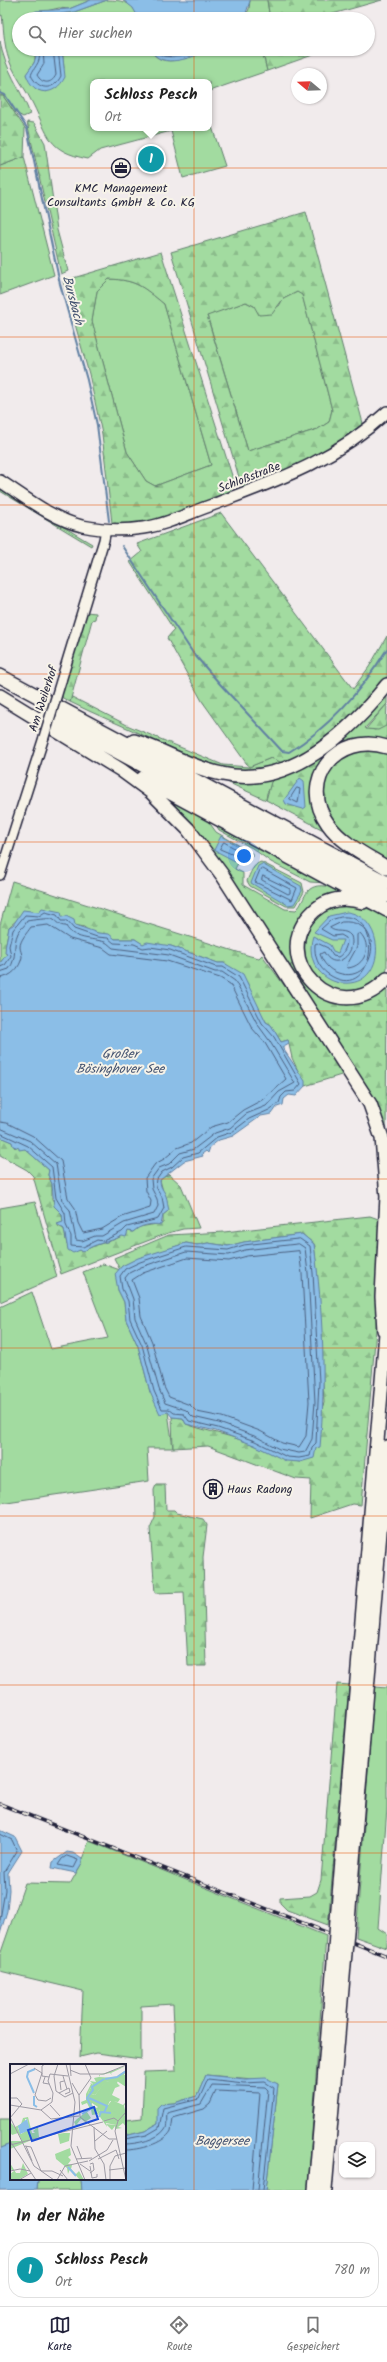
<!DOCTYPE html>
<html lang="de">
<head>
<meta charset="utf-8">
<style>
  :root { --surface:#fff; --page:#f2f2f2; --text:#222; --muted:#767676; --line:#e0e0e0; --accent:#22223b }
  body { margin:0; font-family:Kalam,sans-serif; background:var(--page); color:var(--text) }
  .controls { position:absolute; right:12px; bottom:12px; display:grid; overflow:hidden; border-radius:8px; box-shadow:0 1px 3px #0004 }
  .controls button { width:36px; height:36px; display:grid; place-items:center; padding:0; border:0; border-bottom:1px solid var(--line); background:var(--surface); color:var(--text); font:20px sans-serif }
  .compass { position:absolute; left:291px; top:68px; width:36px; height:36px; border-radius:50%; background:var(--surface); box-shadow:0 1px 3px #0004; rotate:289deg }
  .you { position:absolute; left:244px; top:856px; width:14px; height:14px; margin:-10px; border:3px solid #fff; border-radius:50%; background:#1a73e8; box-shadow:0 0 0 6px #1a73e833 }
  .badge { display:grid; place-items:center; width:26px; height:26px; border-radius:50%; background:var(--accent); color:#fff; font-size:13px; font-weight:700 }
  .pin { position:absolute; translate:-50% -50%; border:2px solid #fff; box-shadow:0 1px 4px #0006 }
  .popup { position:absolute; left:90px; top:79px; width:122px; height:52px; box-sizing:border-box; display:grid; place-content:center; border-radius:8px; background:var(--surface); filter:drop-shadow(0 1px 3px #0005); font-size:13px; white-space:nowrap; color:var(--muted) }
  .popup b { font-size:15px; color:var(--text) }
  .popup::after { content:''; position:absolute; left:50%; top:100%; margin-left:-8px; border:8px solid transparent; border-top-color:var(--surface) }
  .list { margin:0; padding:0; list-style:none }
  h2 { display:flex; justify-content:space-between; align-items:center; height:52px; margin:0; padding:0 16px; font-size:17px }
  h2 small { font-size:13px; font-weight:400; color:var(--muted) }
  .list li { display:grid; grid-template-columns:26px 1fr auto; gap:12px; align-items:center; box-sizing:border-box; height:56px; margin:0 8px 8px; padding:0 8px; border:1px solid var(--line); border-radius:16px }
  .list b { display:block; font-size:15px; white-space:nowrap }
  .list p { margin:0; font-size:13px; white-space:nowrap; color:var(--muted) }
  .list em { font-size:13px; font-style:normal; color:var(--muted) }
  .icon { flex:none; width:22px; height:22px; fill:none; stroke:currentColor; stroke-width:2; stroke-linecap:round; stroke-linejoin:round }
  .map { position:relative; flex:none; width:387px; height:2190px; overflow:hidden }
  .search { position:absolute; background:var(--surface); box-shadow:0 1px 3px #0004; left:12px; right:12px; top:12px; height:44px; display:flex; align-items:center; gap:10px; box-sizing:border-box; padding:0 14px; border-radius:22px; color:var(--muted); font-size:15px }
  .sheet { height:116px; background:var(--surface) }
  nav { display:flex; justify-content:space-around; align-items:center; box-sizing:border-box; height:56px; border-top:1px solid var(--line); background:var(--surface); font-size:11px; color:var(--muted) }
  nav a { display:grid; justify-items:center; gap:2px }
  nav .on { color:var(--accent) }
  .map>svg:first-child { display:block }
  .green { fill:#a2dba0; stroke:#627e6e }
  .forest { fill:url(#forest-firs); stroke:#627e6e; fill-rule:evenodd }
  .water { fill:#8bbee7; stroke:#6180a2 }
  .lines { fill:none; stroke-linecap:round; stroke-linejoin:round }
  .shore { stroke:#4c6080; stroke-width:1 }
  .stream { stroke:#6180a2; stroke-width:2 }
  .minor-casing { stroke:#22223b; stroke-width:12 }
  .major-casing { stroke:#22223b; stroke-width:14 }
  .highway-casing { stroke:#22223b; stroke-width:16 }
  .minor { stroke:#f7f3e8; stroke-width:9 }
  .major { stroke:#f7f3e8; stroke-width:11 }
  .highway { stroke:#f7f3e8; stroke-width:13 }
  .rail-casing { stroke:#22223b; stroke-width:3.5 }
  .rail { stroke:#f7f3e8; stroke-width:2; stroke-dasharray:6; stroke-linecap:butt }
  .minor-bridge-casing { stroke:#22223b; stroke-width:12; stroke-linecap:butt }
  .highway-bridge-casing { stroke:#22223b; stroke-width:16; stroke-linecap:butt }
  .minor-bridge { stroke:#f7f3e8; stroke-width:9 }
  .highway-bridge { stroke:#f7f3e8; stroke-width:13 }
  .grid { fill:none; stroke:#e8590c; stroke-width:1; stroke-opacity:0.55 }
  .labels { text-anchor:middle; stroke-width:4; stroke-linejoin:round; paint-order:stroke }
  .poi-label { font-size:12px; fill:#22223b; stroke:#f7f3e8 }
  .street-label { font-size:12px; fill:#22223b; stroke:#f7f3e8 }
  .water-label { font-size:13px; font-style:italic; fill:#42516f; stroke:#f7f3e8 }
  .inset-river { fill:none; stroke:#8bbee7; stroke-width:2 }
  .inset-road { fill:none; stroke:#9e9ba5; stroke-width:1 }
  .view { fill:#1d4ed8; fill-opacity:0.15; stroke:#1d4ed8; stroke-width:2 }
  .inset-edge { fill:none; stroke:#22223b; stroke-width:2 }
</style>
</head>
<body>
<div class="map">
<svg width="387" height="2190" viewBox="0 0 387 2190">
  <defs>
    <pattern id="forest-firs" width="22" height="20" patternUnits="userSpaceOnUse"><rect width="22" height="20" fill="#a2dba0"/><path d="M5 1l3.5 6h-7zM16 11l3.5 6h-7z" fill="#8bbc8b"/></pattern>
  </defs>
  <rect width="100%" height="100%" fill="#f1ebec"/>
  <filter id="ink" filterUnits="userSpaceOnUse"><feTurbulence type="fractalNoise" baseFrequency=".025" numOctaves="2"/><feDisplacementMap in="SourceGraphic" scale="8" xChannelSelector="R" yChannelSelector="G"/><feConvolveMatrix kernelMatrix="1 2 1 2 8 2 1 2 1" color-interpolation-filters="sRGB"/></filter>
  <g filter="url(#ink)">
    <path class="green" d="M0 0H91L69 9 59 8 29 15 24 19H19V24L14 29 13 41 19 44V49H32L35 52V61L26 75 38 90 47 92 64 68 62 49H150C162 73 193 54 210 49 224 46 254 49 269 49V52L263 54 267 71 209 91V82H93V128H209V118L225 166 183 178 171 131 100 150 88 159C47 151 49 136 33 104 27 91 18 80 12 67 4 51 4 32 2 15L0 16Z
      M107 0C123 0 133 2 139 19H35L74 12Z
      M250 0H267L270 19H244L249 9Z
      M0 41C4 68 21 89 30 114L23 117 13 111 3 96H0Z
      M24 157 54 275 0 295V166Z
      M109 279C137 280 143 287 164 304L211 465 155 486 146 481 127 452 92 321 97 291Z
      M297 292 302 294 332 410 329 422 318 429 248 451 207 315 246 302 254 306H279L283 299Z
      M0 489 92 544 91 546 0 491Z
      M387 689V704L365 728 375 730 387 724V744L333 753 328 747Z
      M72 697 129 726 223 765 249 767 271 758 285 764 255 772 219 769 89 711 70 702Z
      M278 775 267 793 266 800 227 782 229 779Z
      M158 792 206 818 216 832 252 853V856L249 854 244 861 240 859 235 869 243 873V885L285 909 296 910C302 905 303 897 308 891 318 880 338 889 347 894L311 909 296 962 286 968Z
      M215 823 327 883 310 882 271 862 252 848 219 830Z
      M261 862 302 883 304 892 296 906H286L250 886 247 881C250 874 253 864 261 862Z
      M358 905 387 916C387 929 387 958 387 968 385 976 375 981 369 985 329 1011 285 959 314 921 320 914 328 908 337 906 344 905 351 905 358 905Z
      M35 1202 57 1277 0 1302V1208Z
      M103 1264 120 1270 118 1290 124 1302 126 1320 138 1346 150 1392 168 1412 173 1448H147L149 1481 0 1503V1307L32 1292 51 1349 108 1338 83 1272Z
      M374 1687 387 1688V1808L378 1928 387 1934V1948L356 1937Z
      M89 1841 326 1936 308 2190H266L278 2084 253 2079 206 2075 197 2096 174 2103 161 2104 157 2124 145 2131 125 2136V2120L142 2118 144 2072 176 2071 173 2004 141 2006V2059L97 2053 80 2057 83 1991 0 1971V1955L25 1883 70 1884 82 1863V1859Z
      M0 2119H11V2144L0 2148Z
      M38 2179H81L82 2190H37Z"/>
    <path class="forest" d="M267 0H382L322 17 323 19H270Z
      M269 49H327V50L267 71 263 53 268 52Z
      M0 96H3L25 128 24 157 0 166Z
      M27 122 34 123 45 143 57 230 68 271 61 274Z
      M306 212 364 427 338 448 282 474 242 487 171 252ZM297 292 302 295 332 410 329 422 318 429 248 451 207 316 246 302 254 306 259 315 272 314 283 299Z
      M161 252 235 485 224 497 147 522 115 525 112 523 102 434 89 374 63 281ZM109 279C137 280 143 287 164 304L211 465 155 486 146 481 127 452 92 321 97 291Z
      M221 513 353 689 369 667 387 636V676L382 684 365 704 323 742 285 764 271 758 249 767 202 701 167 638 174 630 130 562 142 552 137 544Z
      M86 612 96 613 95 619 92 620 70 702 61 697 62 689Z
      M387 704 386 726 378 730 366 729Z
      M328 747 333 753 319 769 331 834 266 800 271 782 278 775Z
      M375 749 387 753V862C369 851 349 841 335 824 316 800 322 761 354 752 361 750 369 750 375 749Z
      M12 881 250 956 259 958 262 955 348 1073 305 1086 292 1058 288 1040 281 1042 271 1025 266 1022 251 994 224 963H218L171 946 142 944 135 939H115C106 931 92 936 84 927L75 925 62 918 39 912 18 919 9 927C8 936 4 945 7 954L0 963V925Z
      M296 962 329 998 387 984 386 1138 286 968Z
      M0 1137 12 1142 15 1148 16 1146 25 1149 49 1170 48 1175 52 1184V1199L62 1214 63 1222 58 1224V1226L64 1229 67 1245 76 1250H80L83 1252C97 1241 115 1244 128 1231L133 1232 139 1227 163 1223V1215L168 1211 160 1180 169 1174 181 1185 199 1228 183 1229 168 1233 61 1274 33 1176 27 1170 0 1155Z
      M370 1216 381 1220 382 1224 376 1329 361 1505 352 1504 310 1518 311 1480 296 1479 208 1446 173 1448 172 1417 183 1418 186 1424C208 1432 232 1435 254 1445 270 1452 281 1460 300 1462L324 1403 317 1272 314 1244 302 1234 244 1242 228 1246 208 1243 197 1245 186 1243 138 1259 122 1266 120 1270 114 1258 169 1235 224 1232Z
      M156 1485H165L166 1510H174L177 1513 203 1519 207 1525 203 1557 206 1666H188L184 1592 155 1593 150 1528 155 1517 154 1490Z
      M337 1684 349 1685 328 1925 287 1910 280 1903V1898L310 1896 317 1892 321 1880Z"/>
    <path class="water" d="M91 0H107L74 12 24 19 36 11 69 9Z
      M123 0H250V1L244 19H139L133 8Z
      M32 49H62L65 77C55 97 33 97 26 74L34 63 36 56Z
      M150 49H211C194 57 161 71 150 49Z
      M300 778 304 781 306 807 303 809 286 804 284 800Z
      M221 836 242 848 235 861 214 850Z
      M262 864 301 886 302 891 294 904 288 905 251 883 258 866Z
      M42 908 61 912 62 917 66 916 74 920 75 925 98 933 109 934 115 939H135L143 944 147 942 171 946 218 963H224L243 974 266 1022 271 1025 281 1042 288 1040 289 1043 282 1047 305 1081V1086L296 1096 289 1095 284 1099 283 1105 277 1107 272 1114 261 1116 233 1136 219 1140 210 1147 208 1153 206 1151 202 1154 203 1156 184 1161 160 1180C160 1188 164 1190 166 1196 168 1201 167 1204 169 1210L163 1215 161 1225C152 1223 140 1225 133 1232L128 1231 126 1237 122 1236C108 1243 94 1243 83 1252L80 1250 73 1253 68 1250 64 1229 57 1224 63 1222 62 1214 54 1206 52 1184 48 1175 49 1170 25 1149 19 1150V1148L13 1146 12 1142 0 1137V963L7 954 5 953C5 944 8 935 9 927L13 925 23 910 39 912Z
      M347 912C387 917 387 987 343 983 334 983 325 978 319 971 311 961 309 948 313 936L330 945 333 951 338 953 343 940H332L314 932 329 916Z
      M302 1234 314 1244C323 1311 326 1380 320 1447L316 1448 314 1458 300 1462 286 1461 254 1445 216 1431 186 1424 183 1418 172 1417 168 1412 160 1414 150 1392 138 1346 126 1320 124 1302 118 1290 115 1274 122 1266 138 1258 186 1243 197 1245 208 1243 228 1246 244 1242Z
      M0 1830 15 1837 22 1851 8 1873 9 1890 7 1911 0 1934Z
      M67 1852 73 1853 82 1859V1863L76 1873 52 1868 53 1862Z
      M206 2075 245 2079 266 2078 278 2084 266 2190H82L81 2179H125V2136L145 2131 157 2124V2108L161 2104 174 2103 197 2096Z
      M11 2144V2179H38L37 2190H0V2148Z"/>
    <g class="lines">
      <path class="shore" d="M38 49C43 61 35 65 31 75 38 90 53 92 61 76L58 49
        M43 49 44 64 37 75C42 84 51 85 56 75L53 49
        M154 49C164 63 189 55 202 49
        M297 788 300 789 298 803 290 799Z
        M224 842 236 849 234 855 220 849Z
        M263 869 297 888 292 900 255 882 260 870Z
        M263 876 290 889V893L288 894 262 880Z
        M341 917C387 912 374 1006 328 974 318 967 314 956 315 944L317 943 328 948 333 956 338 957C343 955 349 944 346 938L341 935 333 936 321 929 331 920Z
        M342 922C387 918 377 986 338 973 329 970 323 963 320 954L324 952C334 973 357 954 351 936 345 928 336 934 330 928Z
        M360 933C373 946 365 966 348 968L347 965 357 947V935Z
        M0 967 5 965 11 956 9 946 13 930 25 915 39 916 45 912 57 915 61 921H67L74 929 97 937 108 938 114 943 134 944 143 948 150 947 170 950 216 967H223L239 977 262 1023 274 1037 301 1084 295 1091 286 1092 281 1097 279 1103 269 1110 249 1119 232 1132 217 1137 198 1153 183 1157 172 1167 162 1172 157 1179 156 1187 162 1197 164 1208 158 1219 127 1227 122 1232 103 1241 97 1240 83 1247 71 1246V1236L66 1225 65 1213 56 1198 52 1167 28 1146 0 1133
        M0 972 9 969C18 957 12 946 18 933 20 929 25 926 27 921 31 920 50 918 52 919 58 922 58 926 66 926 73 940 92 938 105 942 108 943 110 946 113 948L169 955 215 972H222L235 981 258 1025 269 1040 295 1083 279 1092 266 1106 246 1114 230 1128 215 1133 194 1149 180 1153 169 1164 159 1168 151 1179 152 1189 157 1199 158 1206 154 1214 124 1223 102 1236H95L82 1241 76 1240 70 1210 62 1201 56 1164 30 1141 0 1128
        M0 978C11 977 20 968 22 957 22 953 20 950 20 947 20 940 27 933 31 927L48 925 70 939 103 948 111 954 167 961 220 978 230 984 252 1028 265 1043 286 1079 262 1100 243 1110 228 1122 211 1127 191 1143 177 1148 164 1159 155 1164 145 1178 146 1191 151 1201 150 1208 122 1217 102 1229 83 1233 78 1223 75 1208 68 1198 61 1161 33 1136 7 1123 0 1122
        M300 1239 310 1246 313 1273 319 1382 316 1443 312 1447 310 1456 299 1458 287 1457 255 1441 218 1428 189 1421 184 1414 174 1413 169 1409H162L154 1391 142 1345 130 1319 128 1301 122 1289 120 1276 125 1269 140 1262 186 1247 228 1250 244 1245Z
        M299 1244 305 1248 308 1273 315 1402 312 1439 305 1452 299 1453 279 1449 257 1437 219 1423 193 1417 186 1410 165 1403 159 1389 146 1343 135 1318 133 1299 125 1278 129 1273 141 1267 186 1252 229 1255 245 1250Z
        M299 1251 302 1274 309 1402 306 1436 299 1447 282 1443 260 1431 222 1417 197 1412 190 1405 169 1397 164 1387 152 1342 141 1316 139 1298 132 1280 143 1273 187 1258 229 1261 247 1256Z
        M0 1834 12 1840 17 1851 4 1872 5 1890 0 1920
        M67 1856 78 1860 74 1868 58 1865 62 1859Z
        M125 2139 147 2135 159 2128 163 2108 199 2099 208 2079 244 2083 265 2082 274 2088 263 2190
        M125 2144C136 2144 158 2140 165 2129 168 2125 166 2118 167 2113L201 2104 212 2085 265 2087 268 2090 258 2190
        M125 2150C138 2150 164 2144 171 2131 172 2127 172 2122 173 2118L204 2109 210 2104 216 2091 260 2093 252 2190"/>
      <path class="stream" d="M0 93 5 95 27 128 60 284 87 380 97 425 109 521
        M122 546 193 653 220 684 282 751 289 752C331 726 362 690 387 649"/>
      <g class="minor-casing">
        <path id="minor" d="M61 681 104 540 106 529
          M0 875 44 737"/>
      </g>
      <g class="major-casing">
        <path id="major" d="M0 481C25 497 52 519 82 526 102 530 123 531 143 528 166 525 189 513 212 505 278 480 334 461 387 412"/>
      </g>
      <g class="highway-casing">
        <path id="highway" d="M0 676 387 883
          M0 696 121 770 151 792 188 829 223 876 370 1104 382 1138 387 1197
          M47 714 387 896
          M134 741C164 750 191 768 222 774 289 789 349 732 387 685
          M387 747C338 731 297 781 328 824 342 844 368 856 387 868
          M143 778 387 910
          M363 902C346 897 328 898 314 911 264 958 336 1033 387 979
          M384 1330 382 1297 387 1196
          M337 1920 387 1321
          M348 1921 387 1447
          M315 2190 335 1949
          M325 2190 345 1953"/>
      </g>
      <use href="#minor" class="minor"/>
      <use href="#major" class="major"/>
      <use href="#highway" class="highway"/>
      <g class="rail-casing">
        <path id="rail" d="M0 1804 387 1956"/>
      </g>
      <use href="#rail" class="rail"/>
      <g class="minor-bridge-casing">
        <path id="minor-bridge" d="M44 737 61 681"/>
      </g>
      <g class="highway-bridge-casing">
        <path id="highway-bridge" d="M335 1949 337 1920
          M345 1953 348 1921"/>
      </g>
      <use href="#minor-bridge" class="minor-bridge"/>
      <use href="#highway-bridge" class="highway-bridge"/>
    </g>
  </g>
  <path class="grid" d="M194 0V19M194 49V2190M0 168H387M0 337H387M0 505H387M0 674H387M0 842H387M0 1011H387M0 1179H387M0 1348H387M0 1516H387M0 1685H387M0 1853H387M0 2022H387"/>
  <defs>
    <g id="office-ring" transform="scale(1)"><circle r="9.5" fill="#f7f3e8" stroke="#22223b" stroke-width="1.5"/><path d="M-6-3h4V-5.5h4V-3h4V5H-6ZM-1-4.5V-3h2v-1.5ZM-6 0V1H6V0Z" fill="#22223b"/></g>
    <g id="building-ring" transform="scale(1)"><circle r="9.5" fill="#f7f3e8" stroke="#22223b" stroke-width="1.5"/><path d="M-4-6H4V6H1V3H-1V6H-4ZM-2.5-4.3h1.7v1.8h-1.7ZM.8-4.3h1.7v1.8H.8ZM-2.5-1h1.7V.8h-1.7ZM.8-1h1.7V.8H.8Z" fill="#22223b"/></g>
  </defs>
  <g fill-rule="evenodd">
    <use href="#office-ring" x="121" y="168"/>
    <use href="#building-ring" x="213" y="1489"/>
  </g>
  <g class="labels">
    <g class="poi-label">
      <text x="121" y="192">KMC Management<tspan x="121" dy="14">Consultants GmbH &amp; Co. KG</tspan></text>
      <text x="227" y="1493" text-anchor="start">Haus Radong</text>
    </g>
    <g class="street-label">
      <text transform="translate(249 477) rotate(-21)" y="4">Schloßstraße</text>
      <text transform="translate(43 699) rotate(-72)" y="4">Am Weilerhof</text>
    </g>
    <g class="water-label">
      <text transform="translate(74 300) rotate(75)" y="5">Bursbach</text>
      <text x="120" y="1058">Großer<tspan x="120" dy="15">Bösinghover See</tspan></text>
      <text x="222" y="2145">Baggersee</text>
    </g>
  </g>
  <g transform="translate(10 2064)">
    <rect width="116" height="116" fill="#f1ebec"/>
    <path d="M116 2 101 9 102 11 98 13 102 11 100 9 90 11 89 13 105 14 116 6 114 11H116V23L107 17 96 18 85 31 78 29 83 20 80 17 86 18 84 14 89 13V11ZM102 36 113 41 116 38 114 42 116 50 106 61 96 59 97 63 88 50 82 51 80 40 90 46 87 48 89 50 104 49 95 45ZM18 53 22 69H25L23 67 28 63 29 73 0 85 1 77H12L8 69 2 71 0 68V58L5 63 11 60 13 54ZM15 55H17L19 65 11 70 8 64 15 60ZM0 99 6 109H10L13 99 18 110 8 116H0V110L4 107 0 105Z" fill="#a2dba0" fill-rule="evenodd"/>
    <path d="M116 7 111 16 109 15 107 19 116 23 107 19 110 22 105 24 102 31 110 35 108 38 100 37 96 45 116 52V63L113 59 108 63 112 64 105 65V62L102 66 96 60 106 61 111 53 109 50H89L87 48 90 46 85 45 88 43 82 39 81 45 77 48 81 54 75 58 71 55 67 60 72 61 66 62 64 58 67 55 80 45 77 39 72 41 71 38 76 36V30L81 20 80 19 83 20 78 29 85 31 95 18H99L94 15 106 14ZM54 69H60L59 77 50 80 48 70ZM60 84 61 91 58 93 61 96 58 100 62 101 61 105 66 110 69 107 74 116H70L60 105 58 110 57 104 46 95 45 90Z" fill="#a2dba0"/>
    <path d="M17 55 20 66 10 70 8 62Z" fill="#8bbee7"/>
    <path class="inset-river" d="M95 15 107 13 116 7M24 29 17 13 18 8 25 5M24 32V41L27 43M79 34 97 42 94 49M72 50 82 44 77 34 83 26 82 23 94 15M89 53 91 48 101 49M58 103 66 112"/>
    <path class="inset-road" d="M35 0 32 2V12L39 13M48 0 44 12 46 27 55 33 63 29M56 0 65 38 61 82 75 116M60 0 61 12M24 4 32 9 25 31 28 36 36 37 41 34M60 6 70 10H94L116 1M0 10 19 0M53 12 57 25M35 13 33 19 39 20M62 19 69 31 70 53 99 75H107M51 26 50 18 54 17M49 29 59 24 60 28 55 30M69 31 81 14 75 0M0 34H7L12 40 10 42M0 41 31 46M40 41 50 52M31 46 42 38 43 29 38 17 40 10 58 12M31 46 41 55 69 52M0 53 24 102 44 116M0 54 10 42M94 57 104 54 108 57M108 57 116 48M108 57 105 67 116 116M84 63 85 85 94 100 96 116M0 77 26 116M85 77 97 67M0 81 93 58M15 82 21 83 31 107M16 82 22 97M67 82 72 95M66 95 82 94M88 95 106 86 109 95M79 97 97 86 103 76M70 100 80 107M80 100 83 99 84 106 80 109M80 102 82 114 87 113V110M50 106 58 116M99 106 116 104M0 107 10 105 20 107M31 107H42L53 112M9 116 21 109M47 116 55 102 78 97M100 116V102L105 92 116 89"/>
    <path class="view" d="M84 43 88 55 22 77 18 66Z"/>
    <rect width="116" height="116" class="inset-edge"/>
  </g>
</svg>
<div class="controls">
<button><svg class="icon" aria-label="layers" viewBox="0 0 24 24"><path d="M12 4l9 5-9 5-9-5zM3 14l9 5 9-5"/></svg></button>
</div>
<svg class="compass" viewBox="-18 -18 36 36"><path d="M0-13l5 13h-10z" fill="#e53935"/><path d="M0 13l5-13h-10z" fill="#767676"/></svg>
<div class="you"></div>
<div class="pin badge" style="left:151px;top:159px;background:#0f9aa8">1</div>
<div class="popup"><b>Schloss Pesch</b>Ort</div>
<div class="search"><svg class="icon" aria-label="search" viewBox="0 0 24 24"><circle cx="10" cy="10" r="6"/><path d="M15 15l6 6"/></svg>Hier suchen</div>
</div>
<section class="sheet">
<h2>In der Nähe<small></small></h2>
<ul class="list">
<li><span class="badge" style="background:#0f9aa8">1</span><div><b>Schloss Pesch</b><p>Ort</p></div><em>780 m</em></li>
</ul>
</section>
<nav>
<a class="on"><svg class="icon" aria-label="map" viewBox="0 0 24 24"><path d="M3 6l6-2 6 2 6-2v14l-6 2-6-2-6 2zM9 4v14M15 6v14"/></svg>Karte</a>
<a><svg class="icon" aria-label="directions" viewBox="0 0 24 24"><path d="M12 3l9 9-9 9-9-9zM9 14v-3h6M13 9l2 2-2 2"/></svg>Route</a>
<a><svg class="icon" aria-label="saved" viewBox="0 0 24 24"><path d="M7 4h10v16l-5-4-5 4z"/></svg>Gespeichert</a>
</nav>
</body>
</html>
